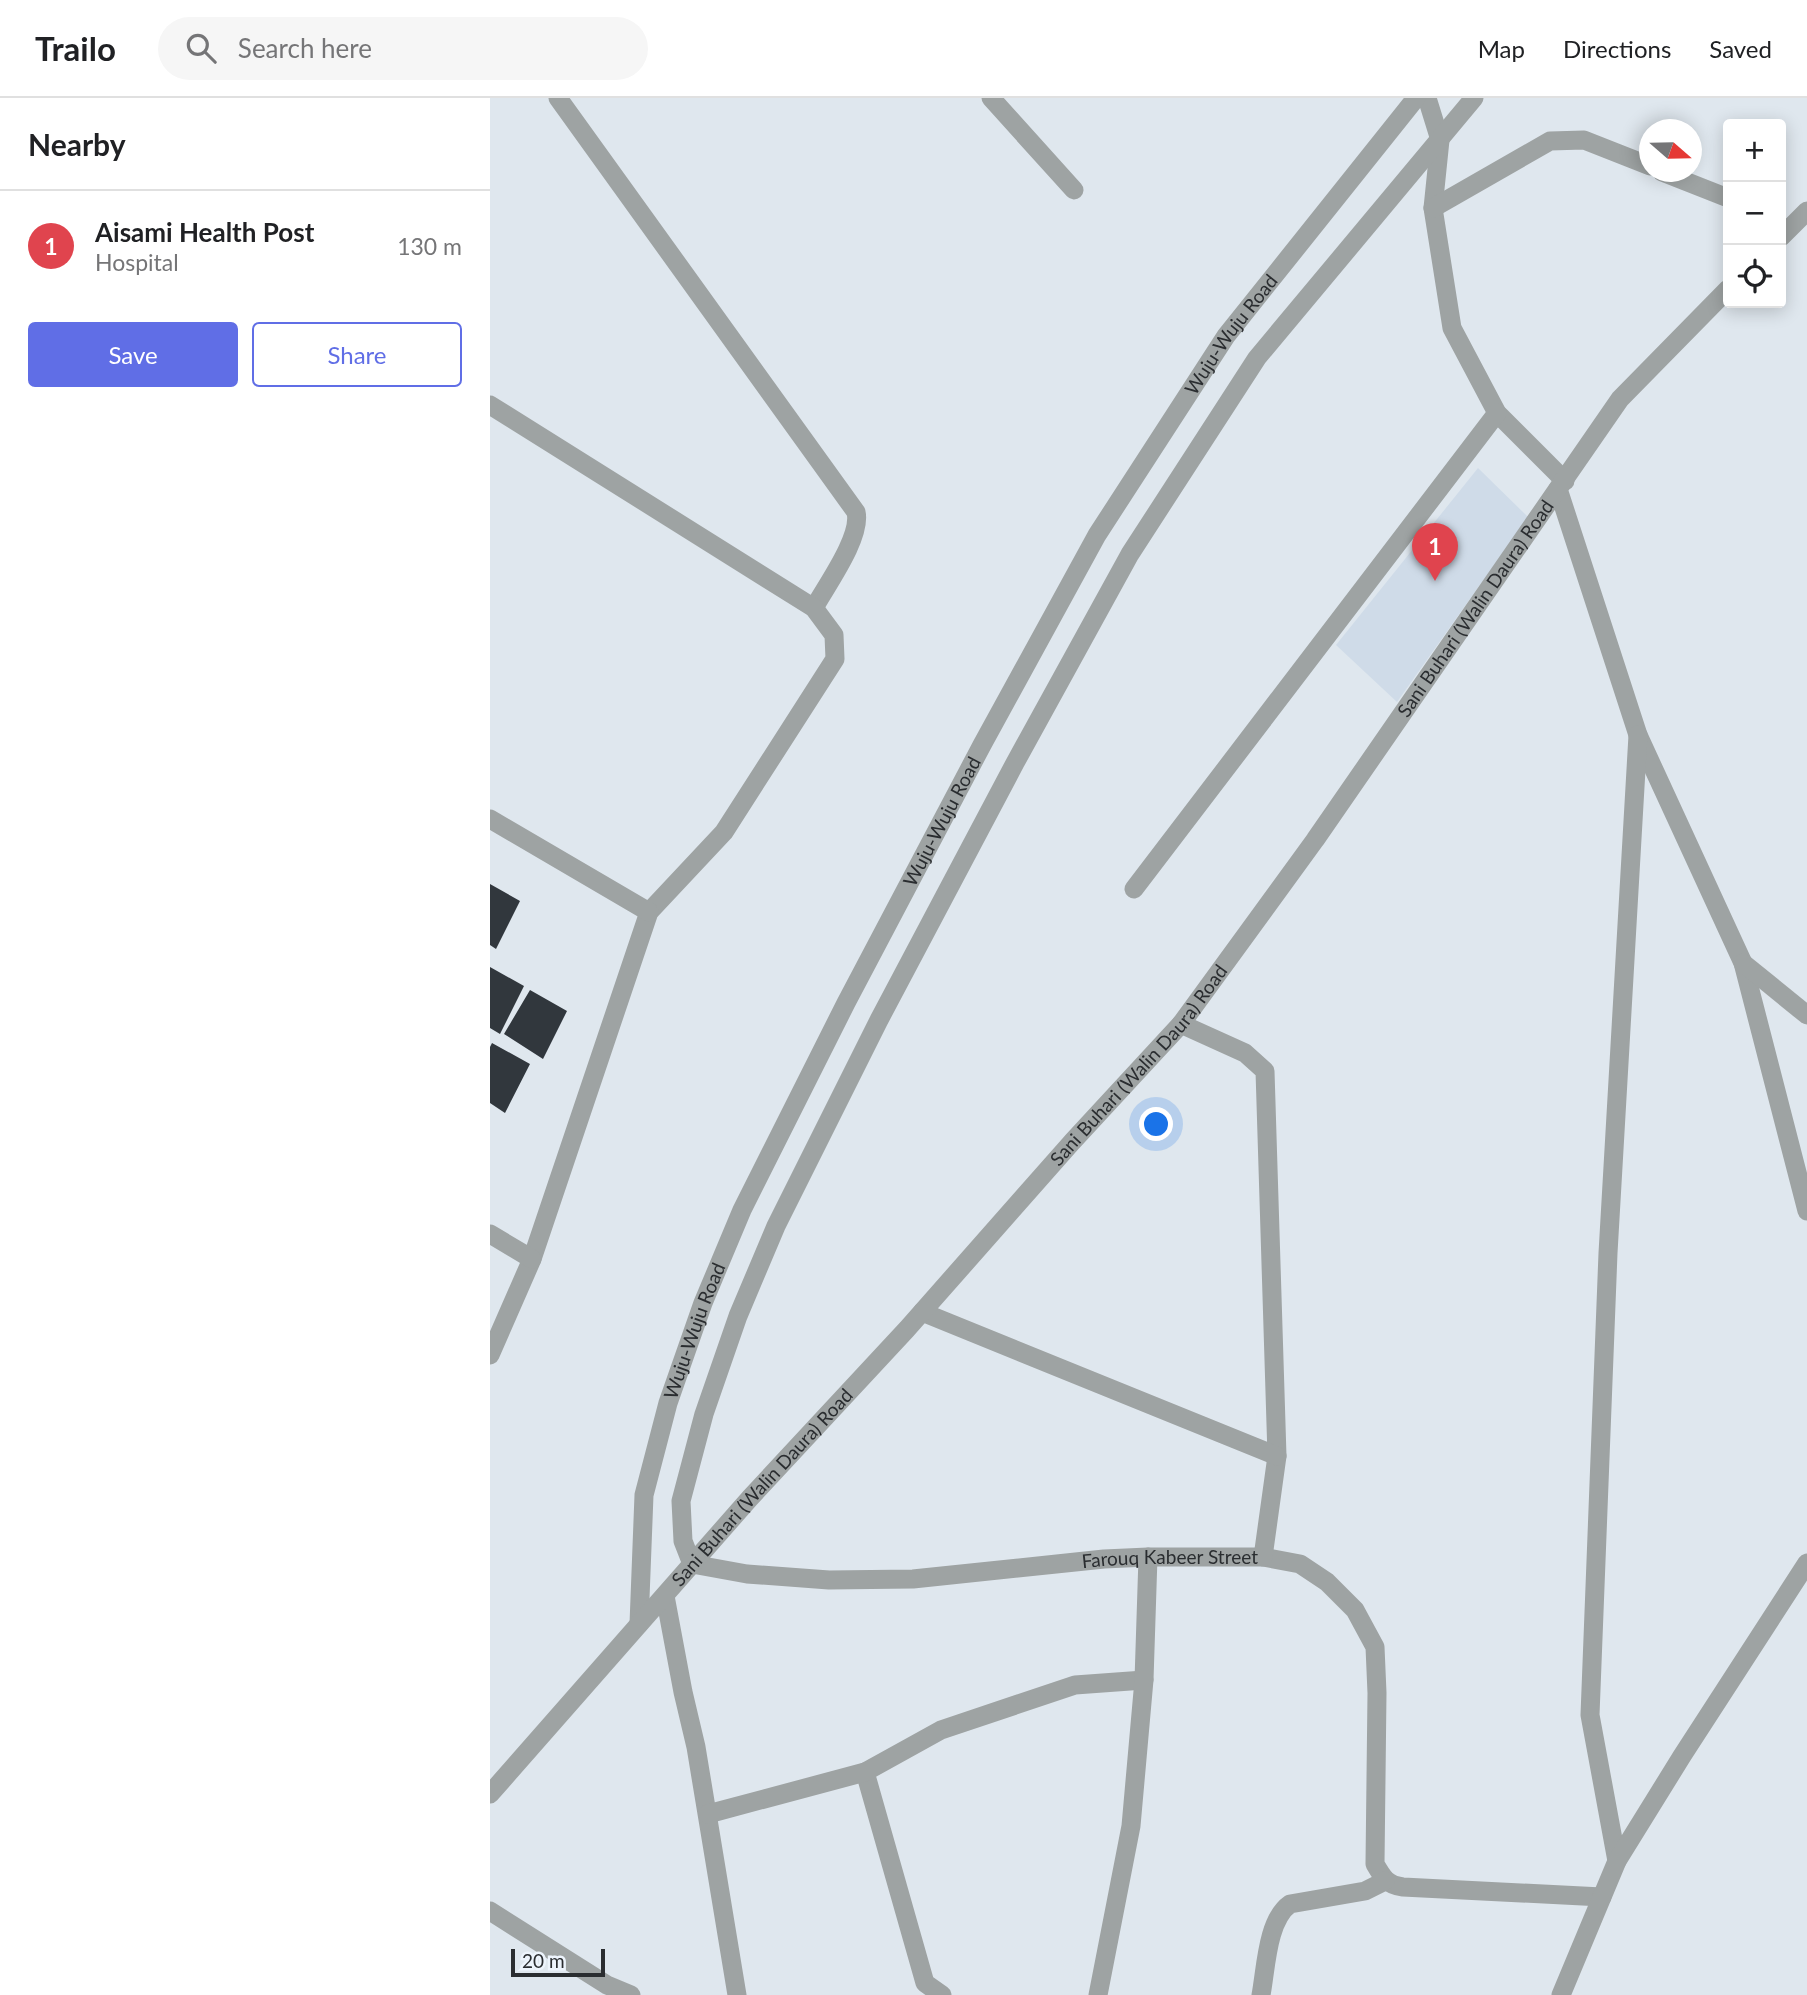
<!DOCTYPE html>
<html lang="en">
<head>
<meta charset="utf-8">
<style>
  :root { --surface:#fff; --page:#f6f6f6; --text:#202124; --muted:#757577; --line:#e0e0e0; --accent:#606ee6 }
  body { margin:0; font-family:Lato,sans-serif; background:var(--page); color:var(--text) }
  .controls { position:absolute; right:21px; top:21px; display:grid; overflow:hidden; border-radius:7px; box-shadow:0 4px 18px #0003 }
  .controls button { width:63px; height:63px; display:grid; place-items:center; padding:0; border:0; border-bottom:2px solid var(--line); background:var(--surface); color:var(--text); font:35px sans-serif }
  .compass { position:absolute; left:1149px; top:21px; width:63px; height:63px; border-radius:50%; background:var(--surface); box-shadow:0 4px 18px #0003; rotate:110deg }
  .scale { position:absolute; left:21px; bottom:18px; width:94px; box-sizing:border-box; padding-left:7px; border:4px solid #2a2d30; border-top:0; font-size:19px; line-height:24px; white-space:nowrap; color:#2a2d30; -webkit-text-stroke:5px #edf4fc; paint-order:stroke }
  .you { position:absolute; left:667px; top:1027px; width:24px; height:24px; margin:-18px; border:5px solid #fff; border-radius:50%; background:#1a73e8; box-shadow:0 0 0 10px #1a73e833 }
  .badge { display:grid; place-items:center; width:46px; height:46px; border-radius:50%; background:var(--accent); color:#fff; font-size:23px; font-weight:700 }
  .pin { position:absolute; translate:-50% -58px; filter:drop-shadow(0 2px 4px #0008) }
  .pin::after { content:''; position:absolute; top:37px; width:24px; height:21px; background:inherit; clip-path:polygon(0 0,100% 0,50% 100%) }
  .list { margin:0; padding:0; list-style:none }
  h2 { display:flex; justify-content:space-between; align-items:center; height:91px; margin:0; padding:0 28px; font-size:30px }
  h2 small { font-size:23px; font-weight:400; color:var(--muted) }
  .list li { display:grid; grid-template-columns:46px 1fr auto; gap:21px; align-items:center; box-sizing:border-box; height:112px; padding:0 28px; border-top:2px solid var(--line) }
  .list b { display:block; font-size:26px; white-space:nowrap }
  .list p { margin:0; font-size:23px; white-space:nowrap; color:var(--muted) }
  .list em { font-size:23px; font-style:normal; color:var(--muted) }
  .actions { display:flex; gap:14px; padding:21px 28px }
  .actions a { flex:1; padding:16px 0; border:2px solid var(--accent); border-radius:7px; text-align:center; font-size:24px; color:var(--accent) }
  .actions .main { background:var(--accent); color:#fff }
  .icon { flex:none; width:38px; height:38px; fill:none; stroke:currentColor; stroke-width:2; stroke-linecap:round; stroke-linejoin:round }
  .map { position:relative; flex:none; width:1317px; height:1897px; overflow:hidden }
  header { display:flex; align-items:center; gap:42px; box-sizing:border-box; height:98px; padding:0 35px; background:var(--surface); border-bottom:2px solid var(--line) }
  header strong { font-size:33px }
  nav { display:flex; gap:38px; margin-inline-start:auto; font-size:24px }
  .search { width:490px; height:63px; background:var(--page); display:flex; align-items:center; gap:18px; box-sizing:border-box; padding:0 24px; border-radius:38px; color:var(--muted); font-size:26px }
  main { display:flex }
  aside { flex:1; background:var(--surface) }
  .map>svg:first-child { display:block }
  .built { fill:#cfdbe8 }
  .building { fill:#31373d }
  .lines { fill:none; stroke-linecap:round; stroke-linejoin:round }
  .minor { stroke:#9ea3a3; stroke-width:19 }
  .tertiary { stroke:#9ea3a3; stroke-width:19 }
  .labels { text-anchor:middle; stroke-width:7; stroke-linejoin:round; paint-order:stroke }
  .street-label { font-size:19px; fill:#2a2d30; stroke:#edf4fc }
</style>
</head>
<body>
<header>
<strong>Trailo</strong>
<div class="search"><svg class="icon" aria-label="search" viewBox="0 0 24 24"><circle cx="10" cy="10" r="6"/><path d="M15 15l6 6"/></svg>Search here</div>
<nav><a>Map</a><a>Directions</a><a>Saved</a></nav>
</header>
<main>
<aside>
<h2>Nearby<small></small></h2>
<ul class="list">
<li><span class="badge" style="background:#e0444e">1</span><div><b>Aisami Health Post</b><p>Hospital</p></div><em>130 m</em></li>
</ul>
<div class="actions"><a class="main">Save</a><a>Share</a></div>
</aside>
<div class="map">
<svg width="1317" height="1897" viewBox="0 0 1317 1897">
  <rect width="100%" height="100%" fill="#dfe7ee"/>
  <path class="built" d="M988 370 1038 419 907 604 846 547Z"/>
  <path class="building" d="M0 786 30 803 6 851 0 847Z
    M0 869 34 888 10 936 0 930Z
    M40 892 77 913 53 961 14 936Z
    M2 945 40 966 15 1015 0 1005V949Z"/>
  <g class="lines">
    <g class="minor">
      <path d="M68 0 366 414C372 439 336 488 324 510"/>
      <path d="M501 0 584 92"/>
      <path d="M937 0 950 42 943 110 962 230 1007 315 1075 383"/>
      <path id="s1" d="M984 0 767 260 640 456 525 665 389 922 286 1128 248 1218 214 1316 191 1403 193 1443 202 1466 257 1476 339 1482 423 1481 614 1461 658 1459H773L810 1466 837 1484 865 1512 885 1549 887 1595 885 1766C893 1780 897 1787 913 1789L1112 1799"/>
      <path d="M1172 74 1238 100"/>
      <path d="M943 110 1060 43 1094 42 1160 68"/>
      <path d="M0 307 324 510 344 537 345 561 234 734 159 814 42 1161 0 1257"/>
      <path d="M1068 391 1148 637 1253 865 1317 1113"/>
      <path d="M0 721 159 814"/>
      <path d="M644 791 1007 315"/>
      <path d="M1253 865 1317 917"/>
      <path d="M691 926 755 955 775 973 787 1358 773 1459"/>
      <path d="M0 1136 42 1161"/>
      <path d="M432 1214 787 1358"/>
      <path d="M175 1498 193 1594 206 1649 247 1897"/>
      <path id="s2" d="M149 1526 154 1397 178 1305 213 1205 252 1112 356 905 492 647 607 437 736 238 926 0"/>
      <path d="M375 1674 435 1885 452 1897"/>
      <path d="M218 1716 375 1674 451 1632 585 1587 654 1582"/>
      <path d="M1127 1763 1100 1617 1118 1155 1148 637"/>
      <path d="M0 1813 117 1887 141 1897"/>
      <path d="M608 1897 641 1728 654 1582 658 1459"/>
      <path d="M771 1897C776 1871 777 1822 800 1806L875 1793 895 1783"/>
      <path d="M1071 1897 1127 1763 1192 1658 1317 1465"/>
    </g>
    <g class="tertiary">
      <path d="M1291 139 1317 113"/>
      <path id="s3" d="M0 1696 260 1400 417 1231 582 1044 691 926 825 742 1130 301 1238 191"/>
    </g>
  </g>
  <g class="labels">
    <g class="street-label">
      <text dy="7" stroke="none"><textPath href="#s2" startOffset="1435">Wuju-Wuju Road</textPath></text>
      <text dy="7" stroke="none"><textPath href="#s3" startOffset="1544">Sani Buhari (Walin Daura) Road</textPath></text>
      <text dy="7" stroke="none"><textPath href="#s2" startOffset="868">Wuju-Wuju Road</textPath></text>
      <text dy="7" stroke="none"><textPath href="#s3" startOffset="976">Sani Buhari (Walin Daura) Road</textPath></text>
      <text dy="7" stroke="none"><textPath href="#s2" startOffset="301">Wuju-Wuju Road</textPath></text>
      <text dy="7" stroke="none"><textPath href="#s3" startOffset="410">Sani Buhari (Walin Daura) Road</textPath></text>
      <text dy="7" stroke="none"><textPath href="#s1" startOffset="2168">Farouq Kabeer Street</textPath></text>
    </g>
  </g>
</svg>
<div class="controls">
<button>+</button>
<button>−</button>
<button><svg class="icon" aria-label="locate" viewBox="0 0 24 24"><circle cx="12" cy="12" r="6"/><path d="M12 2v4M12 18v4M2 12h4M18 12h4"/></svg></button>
</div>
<svg class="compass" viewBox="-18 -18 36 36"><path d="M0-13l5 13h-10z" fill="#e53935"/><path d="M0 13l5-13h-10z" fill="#757577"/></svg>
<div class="scale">20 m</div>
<div class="you"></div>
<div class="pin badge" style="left:945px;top:483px;background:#e0444e">1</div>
</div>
</main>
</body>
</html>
